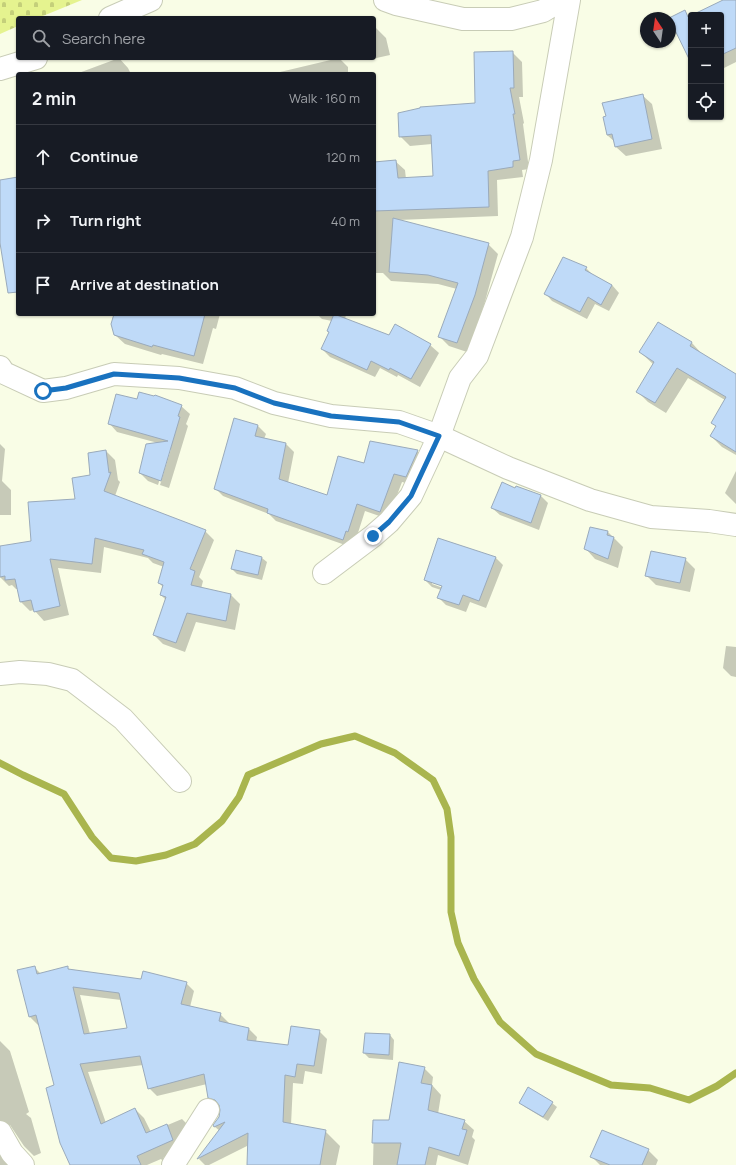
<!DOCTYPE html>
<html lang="en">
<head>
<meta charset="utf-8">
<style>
  :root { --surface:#171b24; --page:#242831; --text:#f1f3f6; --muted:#9ea1a6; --line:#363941 }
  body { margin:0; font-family:Manrope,sans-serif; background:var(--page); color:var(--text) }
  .controls { position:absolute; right:12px; top:12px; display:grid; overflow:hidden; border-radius:4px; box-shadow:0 1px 3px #0004 }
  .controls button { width:36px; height:36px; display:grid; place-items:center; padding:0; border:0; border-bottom:1px solid var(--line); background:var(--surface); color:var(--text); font:20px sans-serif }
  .compass { position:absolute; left:640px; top:12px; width:36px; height:36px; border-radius:50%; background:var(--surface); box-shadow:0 1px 3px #0004; rotate:347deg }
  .stop { position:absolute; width:12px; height:12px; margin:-9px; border:3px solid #1972bf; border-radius:50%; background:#fff }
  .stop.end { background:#1972bf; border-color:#fff; box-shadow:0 1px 4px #0008 }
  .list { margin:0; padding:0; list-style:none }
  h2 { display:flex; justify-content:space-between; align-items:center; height:52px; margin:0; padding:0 16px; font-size:17px }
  h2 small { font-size:13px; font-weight:400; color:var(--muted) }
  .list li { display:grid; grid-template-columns:26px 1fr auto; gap:12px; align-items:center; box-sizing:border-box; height:64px; padding:0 16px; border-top:1px solid var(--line) }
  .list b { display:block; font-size:15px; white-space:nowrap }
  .list em { font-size:13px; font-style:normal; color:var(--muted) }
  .icon { flex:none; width:22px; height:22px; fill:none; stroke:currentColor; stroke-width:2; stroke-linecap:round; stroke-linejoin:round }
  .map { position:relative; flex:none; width:736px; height:1165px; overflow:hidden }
  .search { position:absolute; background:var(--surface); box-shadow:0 1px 3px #0004; left:16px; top:16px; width:360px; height:44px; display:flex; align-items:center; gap:10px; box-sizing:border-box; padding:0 14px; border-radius:4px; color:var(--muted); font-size:15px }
  .panel { position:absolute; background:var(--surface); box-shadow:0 1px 3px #0004; left:16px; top:72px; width:360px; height:244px; border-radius:4px }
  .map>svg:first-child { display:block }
  .cemetery { fill:url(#cemetery-stones) }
  .shadow { fill:#0003; fill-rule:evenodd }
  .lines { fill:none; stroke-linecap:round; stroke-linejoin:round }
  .stream { stroke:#a9b54e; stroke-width:7 }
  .building { fill:#bfdaf8; stroke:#9aaabb; fill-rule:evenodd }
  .minor-casing { stroke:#c8ccb6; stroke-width:24 }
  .minor { stroke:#fff; stroke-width:22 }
  .route { stroke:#1972bf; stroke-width:5 }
</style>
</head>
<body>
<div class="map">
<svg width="736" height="1165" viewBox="0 0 736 1165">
  <defs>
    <pattern id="cemetery-stones" width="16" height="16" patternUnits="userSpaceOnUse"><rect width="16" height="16" fill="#e5f38f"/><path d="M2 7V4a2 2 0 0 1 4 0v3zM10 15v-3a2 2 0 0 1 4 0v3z" fill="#c4cf7a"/></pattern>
  </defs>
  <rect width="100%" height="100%" fill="#f9fde6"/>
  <path class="cemetery" d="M0 0H82L38 18H18V26L0 34Z"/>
  <path class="shadow" d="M723 0H736V62L722 69 721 15H695Z
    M376 28 386 38 390 55 372 59V58H374V29Z
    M512 52 522 62 523 97H519L524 123 523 124 529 169 522 170 523 177 497 180 498 216 398 220 488 244 498 254 484 305 467 352 449 346 439 336 457 289 438 284 391 281 383 273H374V163L395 161 405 170 406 179 434 176 432 144 410 146 400 136 476 104Z
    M119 58 128 68 131 74H76Z
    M339 58 348 67V74H280V72Z
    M642 95 652 104 662 149 626 156 616 147 615 142 607 135Z
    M586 268 593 275 612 285 619 293 609 311 595 304 587 319 552 301 545 293Z
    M115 314H220L216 329 213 328 203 364 162 354 161 355 125 344 115 335Z
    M317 314H346L345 320 389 336 430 345 439 353 420 387 398 375 397 377 380 368 375 377 330 357 322 349 330 333 332 321 322 319Z
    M692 343 702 354 736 375V455L722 447 711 436 717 427 712 422 725 400 688 378 666 413 648 402 637 391 654 365 640 352Z
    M138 401 181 406 190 414 186 424 188 426 169 488 160 485 171 449H169L158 485 148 481 140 473 158 443 117 432 109 423Z
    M258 426 266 434 264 439 286 444 294 452 288 483 327 496 364 464 417 451 425 459 414 485 402 482 388 519 365 511 356 539 351 547 276 521 269 514 223 496 215 488Z
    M0 444 5 449 2 481 11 490V515H0Z
    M106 451 115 460 118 480 120 482 115 496 205 531 214 540 199 577 203 581 201 589 231 595 240 604 235 630 196 622 185 652 163 644 154 635 166 600 161 595 163 587 159 583 164 567 153 563 148 558 104 547 101 573 58 568 69 615 44 621 34 610 30 611 21 602 18 589H16L12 585 9 586 0 577V547L32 542 76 500Z
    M736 471V504L725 493Z
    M516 489 540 495 548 503 539 530 500 515 492 508Z
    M608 532 623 547 618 568 595 559 586 549Z
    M439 539 496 558 503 565 486 608 470 602 466 612 446 605 439 598 441 590 432 587 425 580ZM432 582 447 587 446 589 432 584Z
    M237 552 262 558 267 562 262 580 237 574 232 569Z
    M685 559 695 569 690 592 656 585 646 575Z
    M726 646 736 647V677L731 676 723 668Z
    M34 967 41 974 67 967 70 970 141 980 186 983 194 991 190 1007 220 1014 229 1023 228 1024 249 1029 257 1037 256 1042 289 1046 319 1031 327 1039 322 1074 305 1071 303 1084 293 1083 291 1125 325 1131 340 1146 336 1165H248L249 1145 209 1165H205L199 1159 220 1131 215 1127 219 1117 221 1107 218 1106 209 1097 207 1084 157 1096 149 1088 143 1065 88 1072 112 1140 84 1165H73L55 1085 39 1024 38 1025 29 1016ZM80 995 121 1000 128 1029 90 1034Z
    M390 1035 394 1040 393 1060 369 1058 364 1053Z
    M0 1041 10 1051 29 1112 26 1114 31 1118 41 1153 34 1156 24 1146 10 1125 0 1132Z
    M424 1068 433 1077 432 1085 441 1095 438 1114 464 1121 474 1130 472 1137 475 1140 468 1165 438 1155 436 1165H373L374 1121 390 1122Z
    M520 1103H552L557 1107 548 1121 525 1107Z
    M135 1109 144 1118 151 1132 182 1119 191 1128 173 1154 163 1158 164 1162 161 1159 147 1165H95Z
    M648 1150 658 1160 656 1165H600L592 1157Z
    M0 1152H1L8 1165H0Z"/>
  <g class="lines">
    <path class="stream" d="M0 763 23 775 64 794 92 837 111 858 136 861 166 855 195 844 222 821 239 797 248 775 321 744 355 736 395 753 433 780 447 809 451 837V912L458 943 474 979 500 1022 536 1054 611 1085 650 1088 689 1100 717 1086 736 1073"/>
  </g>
  <path class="building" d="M723 0H736V48L721 55V15H692Z
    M685 10 688 17 691 16V63L670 20V18H669Z
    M513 51 514 88H510L515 114H513L520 160 513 161V167L488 171 489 207 374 211V162L396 160 398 178 433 176 431 135 399 137 398 113 420 108V107L475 103 474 52Z
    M643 94 652 139 615 147 612 134 607 135 603 117 606 116 602 103Z
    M18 177V292L8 293 0 243V180Z
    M393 218 489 243 475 295 457 343 438 337 458 283 428 275 389 272Z
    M563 257 587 267 585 270 612 285 601 305 588 297 580 312 544 294Z
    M114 314H205L194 356 153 345 152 347 114 335 111 324Z
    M334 314 389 335 395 324 431 344 411 379 390 368 389 370 371 361 367 370 321 349 329 332 327 331Z
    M658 322 692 342 690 346 736 374V452L710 436 716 426 711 423 726 397 677 368 655 403 636 392 654 362 639 352Z
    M139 392 154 396 155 395 182 405 178 416 180 417 161 481 139 473 146 444 168 441 108 424 116 394 137 399Z
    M234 418 258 425 255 436 286 443 279 479 327 495 338 456 364 463 370 441 418 450 406 477 394 474 380 512 357 504 348 532 346 531 343 540 267 513 268 509 214 489Z
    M106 450 109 473 111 472 104 491 206 530 190 569 195 571 191 585 231 594 226 621 187 613 176 643 153 635 166 597 160 595 163 585 158 583 164 562 142 554 144 550 95 538 92 564 50 559 60 606 34 612 31 600 20 602 15 579 5 580V576L0 577V546L31 541 28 502 75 499 72 478 90 475 88 453Z
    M502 482 515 488 516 486 541 495 531 523 491 508Z
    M590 527 608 531 607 535 614 537 608 559 584 549Z
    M438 538 496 557 479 601 463 595 459 605 437 598 442 586 424 580Z
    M236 550 262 557 258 575 231 569Z
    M651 551 686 558 680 583 645 576Z
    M35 966 37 974 68 966V969L141 979 143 971 187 982 181 1004 221 1013 219 1021 249 1028 247 1040 288 1045 291 1026 320 1030 314 1066 297 1064 295 1077 285 1075 283 1122 326 1130 320 1165H247L248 1133 197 1159 225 1122 214 1127 213 1125 219 1117 220 1110 219 1105 215 1100 208 1098 204 1074 148 1089 140 1056 80 1064 101 1124 135 1108 146 1133 167 1124 173 1140 137 1156 141 1165H70L60 1143 46 1088 54 1085 36 1015 29 1017 17 970ZM73 987 119 993 127 1028 84 1034Z
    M365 1033 390 1034 389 1055 363 1053Z
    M399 1062 425 1067 421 1083 432 1085 428 1110 465 1120 462 1129 467 1130 459 1156 429 1147 425 1165H397L401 1143H372L373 1120H389Z
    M528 1087 553 1102 543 1117 519 1103Z
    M602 1130 649 1149 642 1165H610L590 1157Z"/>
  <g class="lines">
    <g class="minor-casing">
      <path id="minor" d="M385 0 396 4 463 19H511L543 11 561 0
        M110 18 151 0
        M0 69 36 58
        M0 367 4 373 43 391 66 388 114 374 179 378 235 388 274 403 331 416 399 422 439 436 508 468 590 500 651 517 709 521 736 525
        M324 573 373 536 389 522 411 496 439 436 460 378 477 356 522 237 541 160 569 0
        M0 674 20 672 48 674 72 680 123 719 180 781
        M0 1132 12 1153 23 1165
        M173 1165 208 1110"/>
    </g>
    <use href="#minor" class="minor"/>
  </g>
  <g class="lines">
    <path class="route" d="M43 391 66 388 114 374 179 378 235 388 274 403 331 416 399 422 439 436 411 496 389 522 373 536"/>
  </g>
</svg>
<div class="controls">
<button>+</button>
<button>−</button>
<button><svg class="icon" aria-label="locate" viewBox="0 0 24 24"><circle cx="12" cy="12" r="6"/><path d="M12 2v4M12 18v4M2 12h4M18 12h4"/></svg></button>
</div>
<svg class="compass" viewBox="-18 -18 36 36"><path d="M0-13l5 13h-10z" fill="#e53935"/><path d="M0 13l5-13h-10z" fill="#9ea1a6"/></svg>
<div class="stop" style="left:43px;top:391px"></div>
<div class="stop end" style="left:373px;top:536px"></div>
<div class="search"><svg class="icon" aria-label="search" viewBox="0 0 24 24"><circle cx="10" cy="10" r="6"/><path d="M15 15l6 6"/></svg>Search here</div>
<section class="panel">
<h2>2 min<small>Walk · 160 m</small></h2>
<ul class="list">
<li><svg class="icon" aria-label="ahead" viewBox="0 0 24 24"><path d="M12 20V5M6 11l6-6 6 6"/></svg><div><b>Continue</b></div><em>120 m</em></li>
<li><svg class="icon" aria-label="right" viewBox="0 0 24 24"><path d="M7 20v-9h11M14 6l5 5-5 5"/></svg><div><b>Turn right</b></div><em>40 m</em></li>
<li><svg class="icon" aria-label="arrive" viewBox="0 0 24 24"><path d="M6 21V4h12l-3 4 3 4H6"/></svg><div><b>Arrive at destination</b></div></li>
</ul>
</section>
</div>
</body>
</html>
